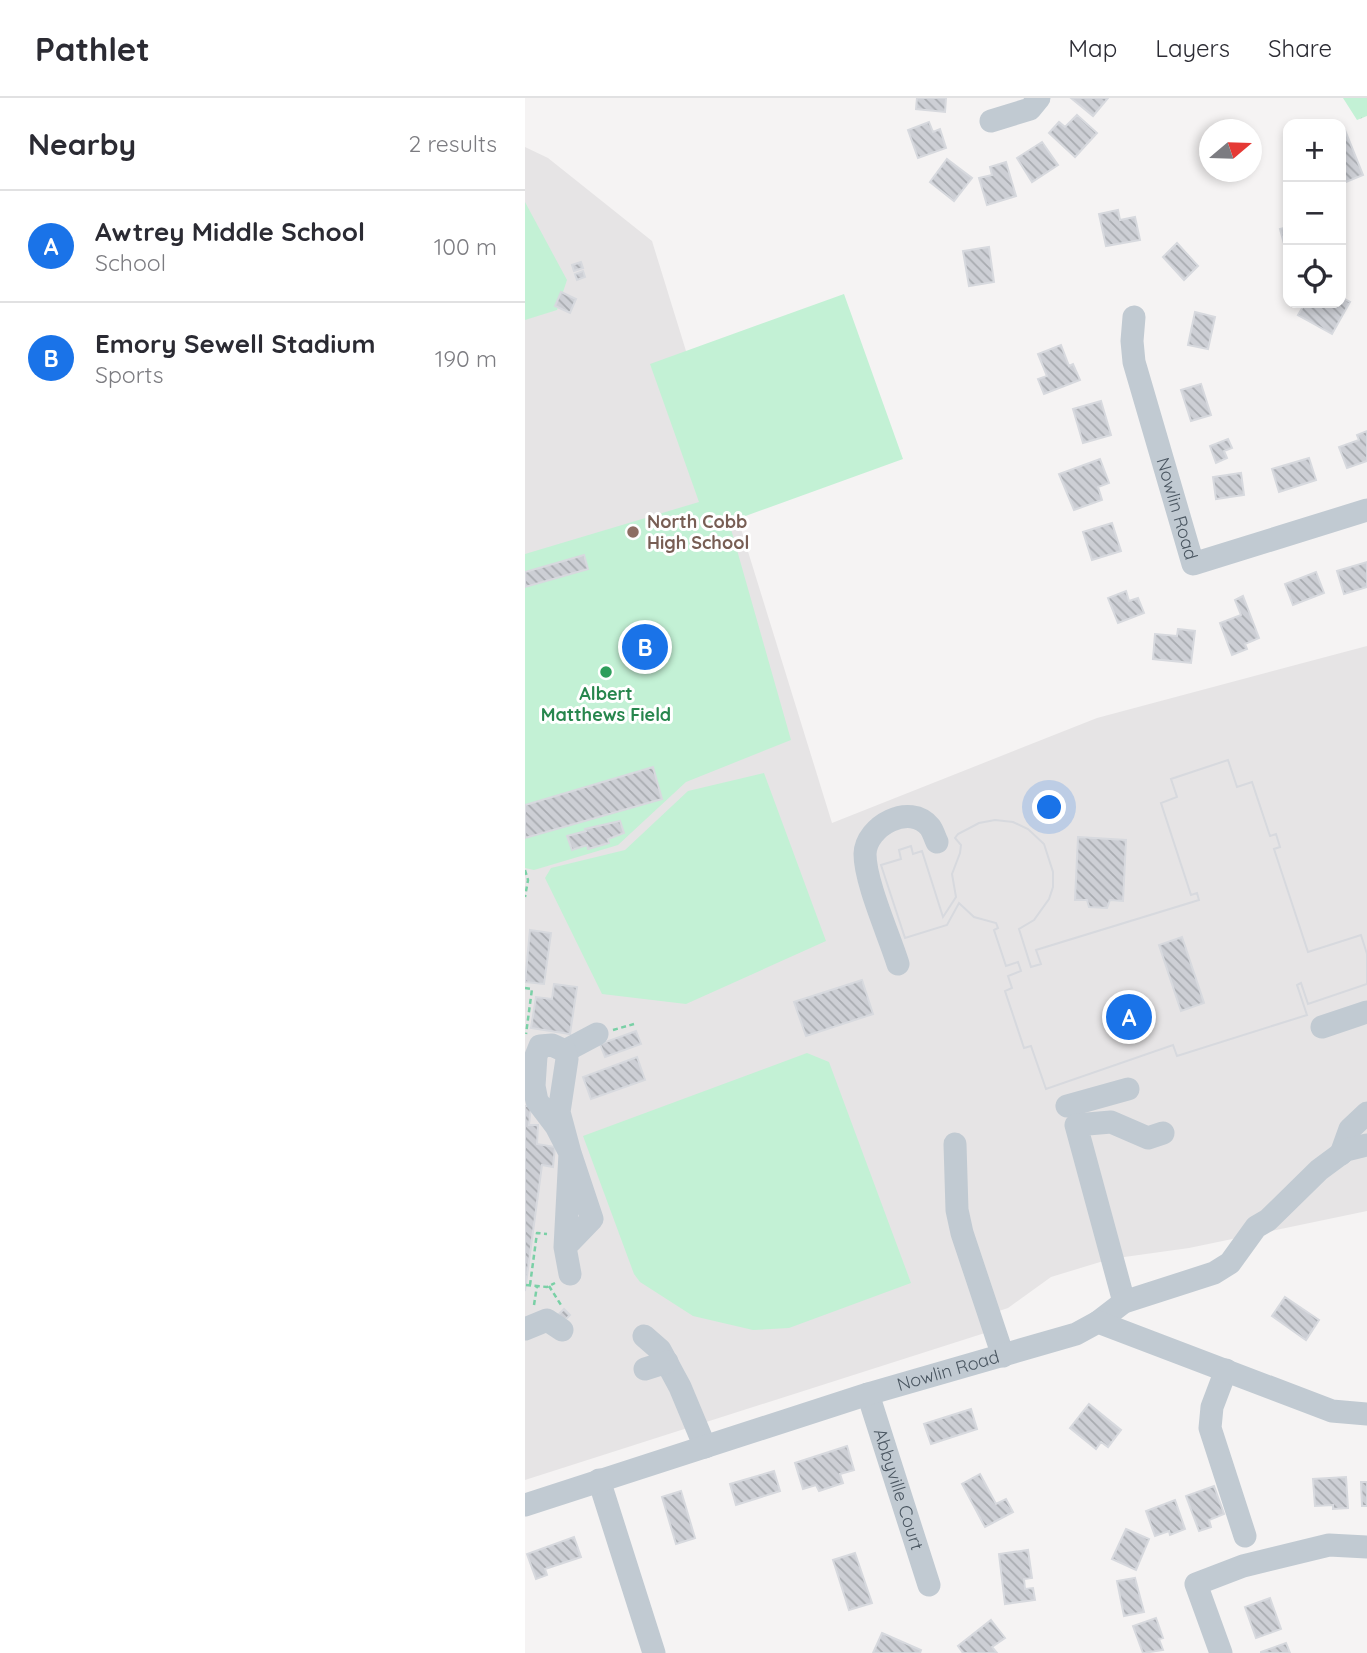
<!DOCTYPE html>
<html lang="en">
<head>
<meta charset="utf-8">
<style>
  :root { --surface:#fff; --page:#f7f7f7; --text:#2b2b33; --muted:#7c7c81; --line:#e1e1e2; --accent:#1a73e8 }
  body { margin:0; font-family:Quicksand,sans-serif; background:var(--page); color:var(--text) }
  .controls { position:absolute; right:21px; top:21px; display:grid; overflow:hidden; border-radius:14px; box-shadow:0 4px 10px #0003 }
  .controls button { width:63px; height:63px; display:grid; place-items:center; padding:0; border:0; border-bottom:2px solid var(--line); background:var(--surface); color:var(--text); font:35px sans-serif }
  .compass { position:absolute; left:674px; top:21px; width:63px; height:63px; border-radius:50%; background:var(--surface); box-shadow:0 4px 10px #0003; rotate:71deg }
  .you { position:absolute; left:525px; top:710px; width:24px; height:24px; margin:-18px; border:5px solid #fff; border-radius:50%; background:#1a73e8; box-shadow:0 0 0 10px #1a73e833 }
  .badge { display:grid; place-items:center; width:46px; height:46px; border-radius:50%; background:var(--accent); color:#fff; font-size:23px; font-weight:700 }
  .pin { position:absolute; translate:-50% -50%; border:4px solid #fff; box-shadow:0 2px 7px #0006 }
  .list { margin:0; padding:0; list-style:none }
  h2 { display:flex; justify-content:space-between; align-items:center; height:91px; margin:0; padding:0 28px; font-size:30px }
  h2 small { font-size:23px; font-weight:400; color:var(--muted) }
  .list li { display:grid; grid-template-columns:46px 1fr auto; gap:21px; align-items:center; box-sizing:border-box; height:112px; padding:0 28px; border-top:2px solid var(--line) }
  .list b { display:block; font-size:26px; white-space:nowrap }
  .list p { margin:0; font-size:23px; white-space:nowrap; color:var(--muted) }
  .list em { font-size:23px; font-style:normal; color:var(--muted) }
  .icon { flex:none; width:38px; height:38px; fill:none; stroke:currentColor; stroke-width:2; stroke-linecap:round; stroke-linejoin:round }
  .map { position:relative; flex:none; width:842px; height:1555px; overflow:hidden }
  header { display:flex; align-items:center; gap:42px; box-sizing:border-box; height:98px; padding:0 35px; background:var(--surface); border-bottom:2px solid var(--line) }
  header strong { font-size:33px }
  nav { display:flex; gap:38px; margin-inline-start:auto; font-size:24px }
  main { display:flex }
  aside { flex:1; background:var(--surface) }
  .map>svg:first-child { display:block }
  .education { fill:#e6e4e5 }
  .grass { fill:#c3f1d5 }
  .forest { fill:url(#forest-firs) }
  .building { fill:url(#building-back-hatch); stroke:#d7d9de; stroke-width:2; fill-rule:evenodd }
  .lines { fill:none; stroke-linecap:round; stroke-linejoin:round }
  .path { stroke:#7ad0a6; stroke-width:2.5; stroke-dasharray:5 3.5; stroke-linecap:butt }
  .minor { stroke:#c1cad2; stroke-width:23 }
  .education-dot { fill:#8d6e63; stroke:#fff; stroke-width:2.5 }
  .leisure-dot { fill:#2e9e5b; stroke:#fff; stroke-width:2.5 }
  .labels { text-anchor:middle; stroke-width:6; stroke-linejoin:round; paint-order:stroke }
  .street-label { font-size:18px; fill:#4a5661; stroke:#fff }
  .education-label { font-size:18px; font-weight:bold; fill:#785e54; stroke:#fff; text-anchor:start }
  .leisure-label { font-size:18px; font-weight:bold; fill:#27864d; stroke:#fff }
</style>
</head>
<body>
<header>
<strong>Pathlet</strong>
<nav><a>Map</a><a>Layers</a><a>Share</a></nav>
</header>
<main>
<aside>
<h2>Nearby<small>2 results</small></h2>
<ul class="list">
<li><span class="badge">A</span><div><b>Awtrey Middle School</b><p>School</p></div><em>100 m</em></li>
<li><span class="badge">B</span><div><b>Emory Sewell Stadium</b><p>Sports</p></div><em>190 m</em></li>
</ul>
</aside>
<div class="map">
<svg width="842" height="1555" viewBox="0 0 842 1555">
  <defs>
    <pattern id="forest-firs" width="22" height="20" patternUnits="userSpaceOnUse" patternTransform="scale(1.75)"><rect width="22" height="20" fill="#c3f1d5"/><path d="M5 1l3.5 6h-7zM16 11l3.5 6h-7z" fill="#a0c6b0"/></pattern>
    <pattern id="building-back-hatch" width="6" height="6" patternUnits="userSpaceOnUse" patternTransform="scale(1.75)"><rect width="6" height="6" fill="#cdcfd5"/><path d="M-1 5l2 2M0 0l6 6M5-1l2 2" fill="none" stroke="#a8abb0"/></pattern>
  </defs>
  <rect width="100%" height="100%" fill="#f5f3f3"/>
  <path class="education" d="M0 49 23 60 127 143 307 725 572 620 842 548V1113L664 1150 585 1161 526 1179 483 1210 459 1218 463 1234 0 1382Z"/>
  <path class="grass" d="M0 104 42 182 32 212 0 222Z
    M319 196 378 361 204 424 266 642 161 684 93 747 9 772 0 770V456L174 404 125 266Z
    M239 675 301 843 161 906 77 896 20 780 26 770 100 752 163 693Z
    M282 955 304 964 386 1185 264 1230 228 1232 168 1218 115 1184 109 1176 58 1038Z"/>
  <path class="forest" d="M818 0H842V18L832 22Z"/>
  <path class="building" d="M392 0H421L420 14 391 11Z
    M546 0H583L568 18Z
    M552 17 572 35 550 59 524 35 534 24 540 29Z
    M404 24 408 34 415 31 421 50 393 60 383 32Z
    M820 32 838 77 821 84 818 78 816 79V34Z
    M517 44 533 67 507 84 492 60Z
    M422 61 447 80 429 103 405 84Z
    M481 64 491 98 462 107 454 80 467 77 465 69Z
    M593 112 595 122 610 119 615 142 581 148 574 116Z
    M763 129V157H762L755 131Z
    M652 145 673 168 659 182 638 159Z
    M464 149 469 184 444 188 438 153Z
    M56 164 58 170 49 173 47 167Z
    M58 173 60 179 52 182 50 176Z
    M36 194 51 201 45 215 30 208Z
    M816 199 825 204 807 236 773 217 780 205H816Z
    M670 214 690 219 683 251 663 247Z
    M536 247 544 268 548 266 555 282 519 296 513 281 522 278 513 256Z
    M676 286 686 317 666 323 656 292Z
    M576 303 586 337 558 345 548 311Z
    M842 333V363L822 370 814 349 834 342 832 337Z
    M703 341 707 350 699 353 702 360 691 365 685 348Z
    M784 360 791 382 754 394 747 371Z
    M575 361 584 385 573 389 577 402 549 412 534 376Z
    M716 375 719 397 691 401 688 379Z
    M587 425 596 453 567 462 558 434Z
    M59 457 63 471 0 489V474Z
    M842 464V489L819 496 812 473Z
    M791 474 799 495 768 507 760 486Z
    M601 493 604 503 613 500 619 515 593 525 583 500Z
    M718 498 734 540 720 546 722 551 707 557 695 525 716 517 710 502Z
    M653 531 670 533 666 565 628 561 630 536 652 538Z
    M703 662 712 689 727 684 745 738 751 736 755 749 749 751 783 854 836 837 842 856V886L783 906 776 885 772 887 782 917 652 958 648 947 521 991 506 948 499 950 480 893 487 890 483 878 496 873 493 864 481 868 469 832 473 830 471 825 449 819 434 805 422 827 380 840 356 767 376 761 374 752 386 748 388 756 397 753 418 819 431 799 427 776 435 755 436 747 430 740 433 736 454 725 470 722 488 724 503 731 519 746 528 774V789L524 801 509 822 494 831 506 869 516 866 511 852 674 802 672 795 666 797 636 705 652 699 646 681ZM657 839 679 905 656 913 634 847Z
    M703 662 712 689 727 684 745 738 751 736 755 749 749 751 783 854 836 837 842 856V886L783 906 776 885 772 887 782 917 652 958 648 947 521 991 506 948 499 950 480 893 487 890 483 878 496 873 493 864 481 868 469 832 473 830 471 825 449 819 434 805 422 827 380 840 356 767 376 761 374 752 386 748 388 756 397 753 418 819 431 799 427 776 435 755 436 747 430 740 433 736 454 725 470 722 488 724 503 731 519 746 528 774V789L524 801 509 822 494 831 506 869 516 866 511 852 674 802 672 795 666 797 636 705 652 699 646 681Z
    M128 669 137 701 0 740V707Z
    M95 723 99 735 83 741 84 745 63 751 62 747 47 752 42 738 61 733 60 731Z
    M553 739 601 742 598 803 585 802 582 810 564 809 562 802H550Z
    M5 832 26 835 19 886 0 884Z
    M337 882 348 916 281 938 269 904Z
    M29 886 52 889 45 936 6 930 11 899 27 901Z
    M111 933 116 946 80 959 75 946Z
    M112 959 120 982 66 1001 58 979Z
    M0 1008H6L4 1027H13L12 1046 30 1049 28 1069 17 1067 0 1193Z
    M760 1199 794 1222 781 1242 747 1218Z
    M39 1211 45 1217 39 1223 33 1217Z
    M564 1306 596 1332 583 1349 576 1344 571 1351 545 1330Z
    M446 1311 452 1331 406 1346 399 1326Z
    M322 1348 329 1372 315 1376 318 1385 294 1393 291 1387 278 1391 270 1365Z
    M249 1373 255 1393 211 1407 205 1386Z
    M455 1376 471 1406 481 1401 488 1414 460 1429 437 1386Z
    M821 1379 823 1410 808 1411V1407L790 1408 788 1381Z
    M836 1384H842V1408H837Z
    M689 1388 699 1416 684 1422 686 1429 674 1433 661 1398Z
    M156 1393 170 1440 151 1446 137 1399Z
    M650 1402 660 1431 645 1437 644 1433 630 1438 621 1413Z
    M601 1431 624 1441 611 1472 587 1461Z
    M49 1439 56 1459 20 1471 22 1477 11 1481 2 1456Z
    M503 1452 507 1480 499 1481 500 1491 508 1490 510 1502 480 1506 474 1456Z
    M330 1455 347 1505 324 1512 308 1462Z
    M610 1480 619 1514 599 1518 592 1483Z
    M745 1500 756 1531 731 1540 720 1509Z
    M631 1520 638 1540 634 1541 638 1552 618 1555 608 1528Z
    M466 1522 480 1540 467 1549 472 1555H438L433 1548Z
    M357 1535 396 1552 395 1555H348Z
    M761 1545 765 1555H736V1554Z"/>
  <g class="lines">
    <path class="path" d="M0 772 3 782 0 799
      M0 890 7 891 1 936
      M88 932 109 926
      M1 1187 12 1188
      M5 1187 12 1135 22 1136
      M24 1188 36 1207 35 1209
      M9 1207 12 1188 22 1189 30 1185"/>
    <g class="minor">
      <path d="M466 23 505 11 514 0"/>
      <path id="s1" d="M609 219 607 243 609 264 668 466 842 412"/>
      <path d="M373 866C364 837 340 784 340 756 341 728 385 704 405 729 408 733 410 740 412 744"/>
      <path d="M797 929 842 914"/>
      <path d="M40 953 72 936"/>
      <path d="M542 1008 603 991"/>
      <path d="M430 1046 432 1112 437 1135 478 1258"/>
      <path d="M816 1056 825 1031 842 1015"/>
      <path d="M40 1149 67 1121 45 1055 31 1028 12 1003 9 988 11 958 15 948 27 947 40 953 42 961 34 1014 45 1055 40 1149 45 1176"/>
      <path d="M599 1204 551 1027 586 1024 623 1040 638 1035"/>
      <path d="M573 1224 599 1204 689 1175 705 1165 731 1129 743 1122 794 1072 821 1052 842 1047"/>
      <path d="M0 1231 22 1222 37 1232"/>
      <path d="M119 1238 135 1252 155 1289 180 1349"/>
      <path d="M120 1271 142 1264"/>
      <path d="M701 1272 687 1309 685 1330 720 1438"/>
      <path id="s2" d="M343 1296 404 1487"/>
      <path d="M74 1382 129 1555"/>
      <path id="s3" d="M0 1407 343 1296 551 1236 573 1224 807 1313 842 1316"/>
      <path d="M696 1555 671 1486 718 1468 804 1447 842 1449"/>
    </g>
  </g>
  <circle class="education-dot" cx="108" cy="434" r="7"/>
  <circle class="leisure-dot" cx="81" cy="574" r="7"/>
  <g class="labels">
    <g class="street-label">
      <text dy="6" stroke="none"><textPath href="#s1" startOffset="198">Nowlin Road</textPath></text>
      <text dy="6" stroke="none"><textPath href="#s3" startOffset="444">Nowlin Road</textPath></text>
      <text dy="6" stroke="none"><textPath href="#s2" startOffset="100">Abbyville Court</textPath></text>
    </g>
    <g class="education-label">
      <text x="122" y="430">North Cobb<tspan x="122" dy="21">High School</tspan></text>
    </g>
    <g class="leisure-label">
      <text x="81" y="602">Albert<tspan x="81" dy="21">Matthews Field</tspan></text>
    </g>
  </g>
</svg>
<div class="controls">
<button>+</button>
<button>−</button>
<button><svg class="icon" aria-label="locate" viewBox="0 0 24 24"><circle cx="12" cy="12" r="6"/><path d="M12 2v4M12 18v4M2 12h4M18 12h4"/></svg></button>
</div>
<svg class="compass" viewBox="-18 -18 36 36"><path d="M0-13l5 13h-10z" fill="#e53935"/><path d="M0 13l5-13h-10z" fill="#7c7c81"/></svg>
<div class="you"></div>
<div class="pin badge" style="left:604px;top:919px">A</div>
<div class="pin badge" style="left:120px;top:549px">B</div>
</div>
</main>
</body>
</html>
